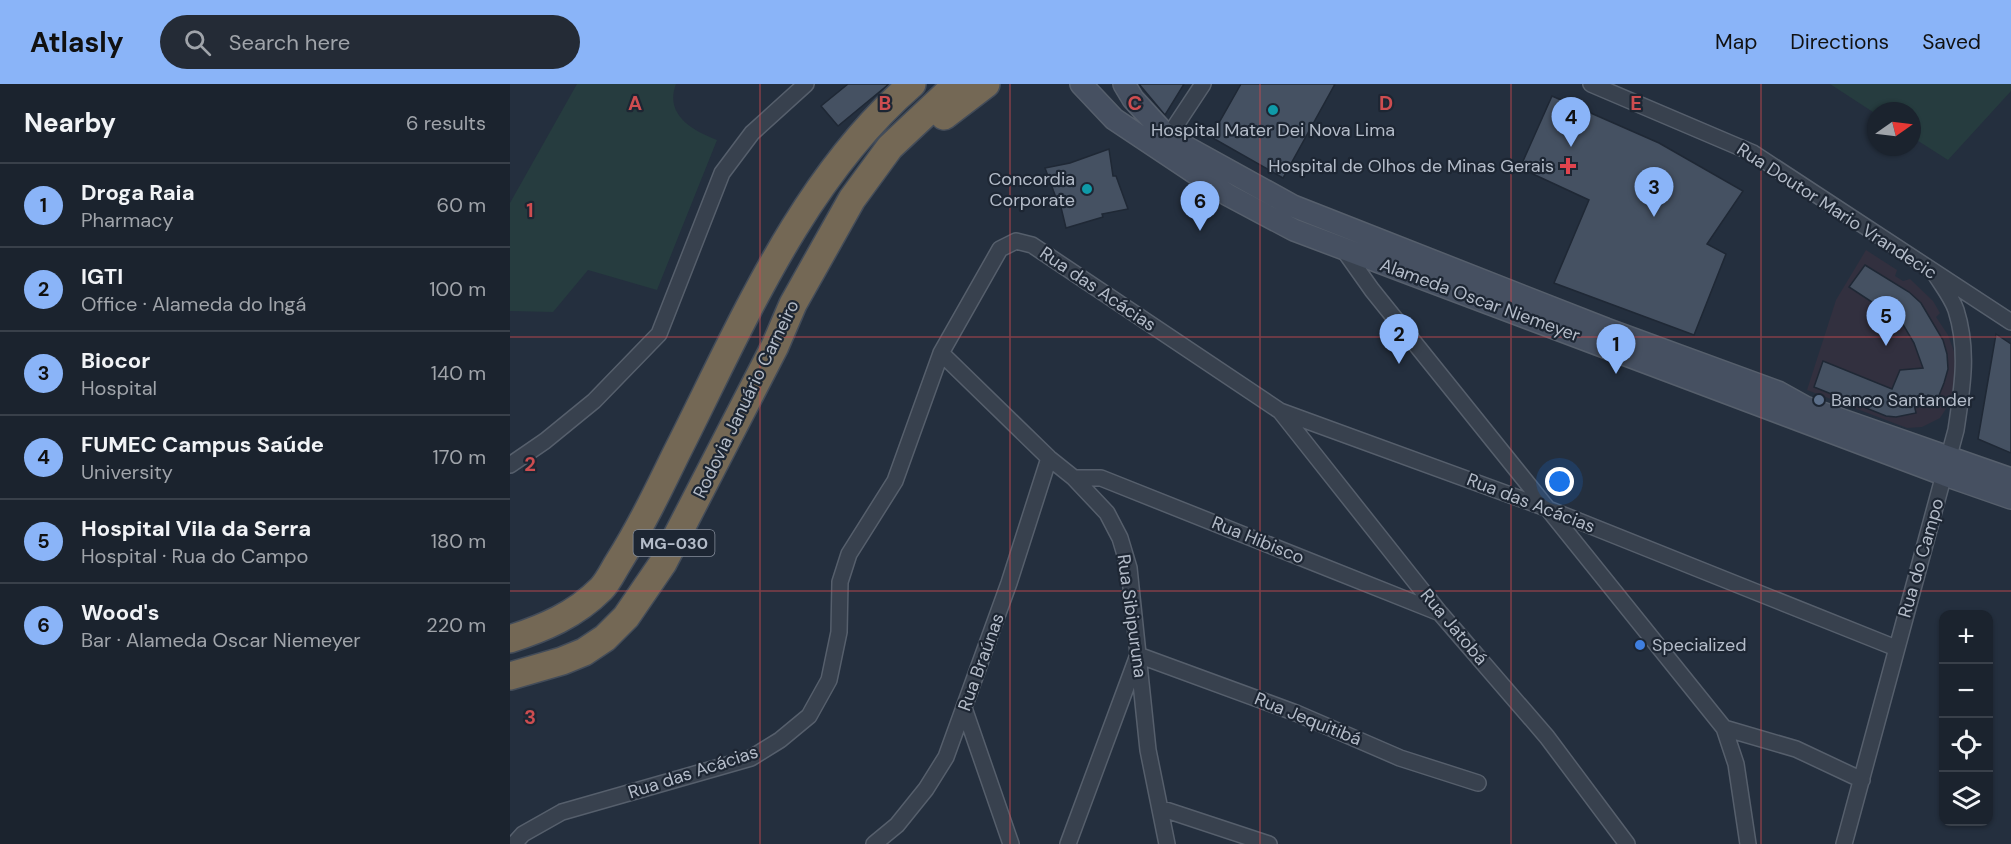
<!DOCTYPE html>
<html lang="en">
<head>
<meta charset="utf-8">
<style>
  :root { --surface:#1b232e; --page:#242b36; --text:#f1f3f6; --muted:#a0a4aa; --line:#39404a; --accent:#8ab4f8 }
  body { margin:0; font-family:"DM Sans",sans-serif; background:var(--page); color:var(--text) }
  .controls { position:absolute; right:18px; bottom:18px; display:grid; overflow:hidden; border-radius:12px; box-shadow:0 2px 4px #0004 }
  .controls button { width:54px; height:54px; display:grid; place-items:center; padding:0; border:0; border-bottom:2px solid var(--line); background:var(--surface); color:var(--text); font:30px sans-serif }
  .compass { position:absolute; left:1357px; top:18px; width:54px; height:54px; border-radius:50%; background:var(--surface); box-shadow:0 2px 4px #0004; rotate:76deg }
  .you { position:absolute; left:1050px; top:398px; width:21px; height:21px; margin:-15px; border:4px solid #fff; border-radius:50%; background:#1a73e8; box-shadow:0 0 0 9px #1a73e833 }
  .badge { display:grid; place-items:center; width:39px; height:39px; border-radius:50%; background:var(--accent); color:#111; font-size:20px; font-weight:700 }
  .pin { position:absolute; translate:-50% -50px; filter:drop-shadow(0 2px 3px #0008) }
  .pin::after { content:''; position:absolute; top:32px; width:21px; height:18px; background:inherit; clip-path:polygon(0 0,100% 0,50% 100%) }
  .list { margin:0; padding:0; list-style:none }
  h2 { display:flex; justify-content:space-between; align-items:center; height:78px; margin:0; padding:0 24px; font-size:26px }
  h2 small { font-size:20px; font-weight:400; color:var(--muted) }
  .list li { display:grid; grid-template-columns:39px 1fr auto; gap:18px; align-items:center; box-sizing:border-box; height:84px; padding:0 24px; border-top:2px solid var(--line) }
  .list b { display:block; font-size:22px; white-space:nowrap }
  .list p { margin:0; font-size:20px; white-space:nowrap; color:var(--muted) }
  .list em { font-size:20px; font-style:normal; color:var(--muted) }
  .icon { flex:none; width:33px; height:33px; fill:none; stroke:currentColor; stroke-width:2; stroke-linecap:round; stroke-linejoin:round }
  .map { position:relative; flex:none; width:1501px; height:760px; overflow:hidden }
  header { display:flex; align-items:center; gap:36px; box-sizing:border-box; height:84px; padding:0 30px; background:var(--accent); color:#111 }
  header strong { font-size:28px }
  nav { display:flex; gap:33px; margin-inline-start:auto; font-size:21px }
  .search { width:420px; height:54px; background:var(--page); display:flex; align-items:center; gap:15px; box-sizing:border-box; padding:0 21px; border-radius:33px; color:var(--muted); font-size:22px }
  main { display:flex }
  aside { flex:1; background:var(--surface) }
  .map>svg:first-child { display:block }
  .medical { fill:#32303f }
  .green { fill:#263c3f }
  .building { fill:#455162; stroke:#1f2835; stroke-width:1.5 }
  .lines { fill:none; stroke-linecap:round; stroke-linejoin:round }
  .street-casing { stroke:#565f6c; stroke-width:18 }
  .secondary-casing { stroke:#565f6c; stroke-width:24 }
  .highway-casing { stroke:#434c59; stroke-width:30 }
  .street { stroke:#38414e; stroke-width:15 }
  .secondary { stroke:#465061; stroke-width:21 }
  .highway { stroke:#746855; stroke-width:27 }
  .grid { fill:none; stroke:#ce4d50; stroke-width:1.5; stroke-opacity:0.55 }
  .culture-dot { fill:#0f9aa8; stroke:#1d2633; stroke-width:2 }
  .health-dot { fill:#e0444e; stroke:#1d2633; stroke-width:2 }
  .service-dot { fill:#5c6f8a; stroke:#1d2633; stroke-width:2 }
  .shop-dot { fill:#3f7fe0; stroke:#1d2633; stroke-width:2 }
  .labels { text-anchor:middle; stroke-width:4.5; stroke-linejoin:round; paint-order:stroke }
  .shield { fill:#1d2633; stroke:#878f9c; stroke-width:1.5 }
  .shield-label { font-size:16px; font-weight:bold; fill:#b4bcc9 }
  .poi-label { font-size:18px; fill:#b4bcc9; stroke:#1d2633; text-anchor:end }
  .street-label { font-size:18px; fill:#b4bcc9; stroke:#1d2633 }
  .grid-label { font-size:20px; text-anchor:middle; font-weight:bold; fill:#ce4d50; stroke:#1d2633; stroke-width:4.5; stroke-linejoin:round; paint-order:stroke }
</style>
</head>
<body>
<header>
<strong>Atlasly</strong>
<div class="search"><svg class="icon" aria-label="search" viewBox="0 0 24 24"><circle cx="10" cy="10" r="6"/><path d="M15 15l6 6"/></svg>Search here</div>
<nav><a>Map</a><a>Directions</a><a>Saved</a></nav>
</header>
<main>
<aside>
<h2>Nearby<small>6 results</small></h2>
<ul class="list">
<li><span class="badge">1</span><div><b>Droga Raia</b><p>Pharmacy</p></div><em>60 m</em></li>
<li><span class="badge">2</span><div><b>IGTI</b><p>Office · Alameda do Ingá</p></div><em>100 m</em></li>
<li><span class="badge">3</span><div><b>Biocor</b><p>Hospital</p></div><em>140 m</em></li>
<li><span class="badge">4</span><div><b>FUMEC Campus Saúde</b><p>University</p></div><em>170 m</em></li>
<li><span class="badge">5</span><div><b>Hospital Vila da Serra</b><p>Hospital · Rua do Campo</p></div><em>180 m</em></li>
<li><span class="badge">6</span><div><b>Wood's</b><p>Bar · Alameda Oscar Niemeyer</p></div><em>220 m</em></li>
</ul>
</aside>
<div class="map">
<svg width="1501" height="760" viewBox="0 0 1501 760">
  <rect width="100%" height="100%" fill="#242f3e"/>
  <path class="medical" d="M1356 166 1387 186 1385 192 1393 197 1400 195 1423 217 1430 229 1426 233 1438 251 1446 273 1448 294 1443 314 1430 334 1412 343 1397 344 1297 306 1326 216Z"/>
  <path class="green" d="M67 0H166C154 31 183 47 207 56L147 206 78 186 43 228 0 227V119Z
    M1320 0H1501V7L1438 76 1402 53V27H1366V30Z"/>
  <path class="building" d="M338 0H379L328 42 311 22Z
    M629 0H674L655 31Z
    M731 0H825L773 94 701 53Z
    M1042 12 1149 59 1233 107 1197 160 1216 170 1184 251 1044 199 1079 116 1010 84Z
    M599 65 603 92H606L618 125 592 130 593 133 556 144 550 119H548L535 84 560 79Z
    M1355 181 1399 208 1411 219 1433 256 1437 270 1438 285 1434 299 1428 314 1418 311 1412 317 1404 320 1406 329 1386 333 1376 332 1304 303 1313 277 1382 305 1390 286 1413 284 1404 259 1391 237 1339 203Z
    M1486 250 1501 260V369L1468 355Z"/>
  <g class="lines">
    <g class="street-casing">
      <path id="street" d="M1081 0 1243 69 1501 238
        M658 53 693 0
        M833 165 862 206 1214 644 1226 680 1238 760
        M431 269 539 374 564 394 597 429 610 454 619 484 638 666 657 760
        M770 327 930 529 1037 653 1117 760
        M0 381 35 357 84 317 149 250 212 89 242 49 296 0
        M564 394H591L930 529
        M454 624 501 760
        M1214 644 1286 665 1352 696
        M650 724 759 760
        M4 760 13 750 52 728 241 674 270 656 299 632 319 596 329 548 330 498 339 470 385 397 431 269 490 165 506 157 522 161 770 327 1036 424 1386 564
        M364 760 387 741 416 705 436 673 499 499 539 374
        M558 760 628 571 786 629 890 674 968 699
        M1334 760 1446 346C1452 305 1459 267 1446 226 1442 214 1432 201 1425 190"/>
    </g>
    <g class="secondary-casing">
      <path id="secondary" d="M571 0 604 35 718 111 784 146 1435 391 1501 414
        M614 0 623 15 658 53 783 122 1096 245 1268 308 1295 323 1501 395"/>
    </g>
    <g class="highway-casing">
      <path id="highway" d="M434 32 476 0
        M0 555C34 544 65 531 91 505 98 498 103 487 108 479 130 444 148 407 166 370 231 242 291 96 402 0
        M0 592 52 577 74 568 95 554 116 533 153 479 265 262 283 220 342 115 380 63 447 0"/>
    </g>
    <use href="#street" class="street"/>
    <use href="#secondary" class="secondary"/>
    <use href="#highway" class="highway"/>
  </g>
  <path class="grid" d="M250 0V760M500 0V760M750 0V760M1001 0V760M1251 0V760M0 253H1501M0 507H1501"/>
  <g class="culture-dot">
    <circle cx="763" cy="26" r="6"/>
    <circle cx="577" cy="105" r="6"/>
  </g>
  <path class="health-dot" d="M1055 73h6v6h6v6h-6v6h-6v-6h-6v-6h6z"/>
  <circle class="service-dot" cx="1309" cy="316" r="6"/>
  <circle class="shop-dot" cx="1130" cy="561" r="6"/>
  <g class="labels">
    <rect class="shield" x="123.5" y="446" width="81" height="26" rx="4.5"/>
    <g class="shield-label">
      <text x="164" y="465">MG-030</text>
    </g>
    <g class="poi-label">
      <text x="763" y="52" text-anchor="middle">Hospital Mater Dei Nova Lima</text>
      <text x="1044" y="88">Hospital de Olhos de Minas Gerais</text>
      <text x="565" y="101">Concordia<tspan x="565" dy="21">Corporate</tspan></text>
      <text x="1321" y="322" text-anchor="start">Banco Santander</text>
      <text x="1142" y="567" text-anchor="start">Specialized</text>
    </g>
    <g class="street-label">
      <text transform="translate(1327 127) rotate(33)" y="6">Rua Doutor Mario Vrandecic</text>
      <text transform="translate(588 205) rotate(34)" y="6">Rua das Acácias</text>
      <text transform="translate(970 216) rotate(20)" y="6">Alameda Oscar Niemeyer</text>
      <text transform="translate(236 315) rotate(-64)" y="6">Rodovia Januário Carneiro</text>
      <text transform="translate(1021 419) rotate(21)" y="6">Rua das Acácias</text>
      <text transform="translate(748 456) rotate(22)" y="6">Rua Hibisco</text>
      <text transform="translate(1411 474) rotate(-74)" y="6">Rua do Campo</text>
      <text transform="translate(622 532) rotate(82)" y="6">Rua Sibipuruna</text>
      <text transform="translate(944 543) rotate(50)" y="6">Rua Jatobá</text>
      <text transform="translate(471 578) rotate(-70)" y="6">Rua Braúnas</text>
      <text transform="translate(798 635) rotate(22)" y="6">Rua Jequitibá</text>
      <text transform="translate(183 688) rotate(-18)" y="6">Rua das Acácias</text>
    </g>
  </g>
  <g class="grid-label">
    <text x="125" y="26">A</text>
    <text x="375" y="26">B</text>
    <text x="625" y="26">C</text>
    <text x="876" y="26">D</text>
    <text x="1126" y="26">E</text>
    <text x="20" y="133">1</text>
    <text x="20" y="387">2</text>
    <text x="20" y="640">3</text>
  </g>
</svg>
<div class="controls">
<button>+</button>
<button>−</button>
<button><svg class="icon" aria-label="locate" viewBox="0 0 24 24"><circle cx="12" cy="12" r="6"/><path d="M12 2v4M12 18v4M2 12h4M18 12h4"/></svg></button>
<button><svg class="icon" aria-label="layers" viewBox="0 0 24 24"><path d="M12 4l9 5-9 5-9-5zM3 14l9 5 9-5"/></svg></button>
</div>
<svg class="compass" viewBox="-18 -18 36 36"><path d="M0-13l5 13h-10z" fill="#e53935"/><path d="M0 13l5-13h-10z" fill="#a0a4aa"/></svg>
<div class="you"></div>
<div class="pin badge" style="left:1106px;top:290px">1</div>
<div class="pin badge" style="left:889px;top:280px">2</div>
<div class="pin badge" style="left:1144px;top:133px">3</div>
<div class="pin badge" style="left:1061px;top:63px">4</div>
<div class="pin badge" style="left:1376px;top:262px">5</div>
<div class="pin badge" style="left:690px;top:147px">6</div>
</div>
</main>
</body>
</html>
